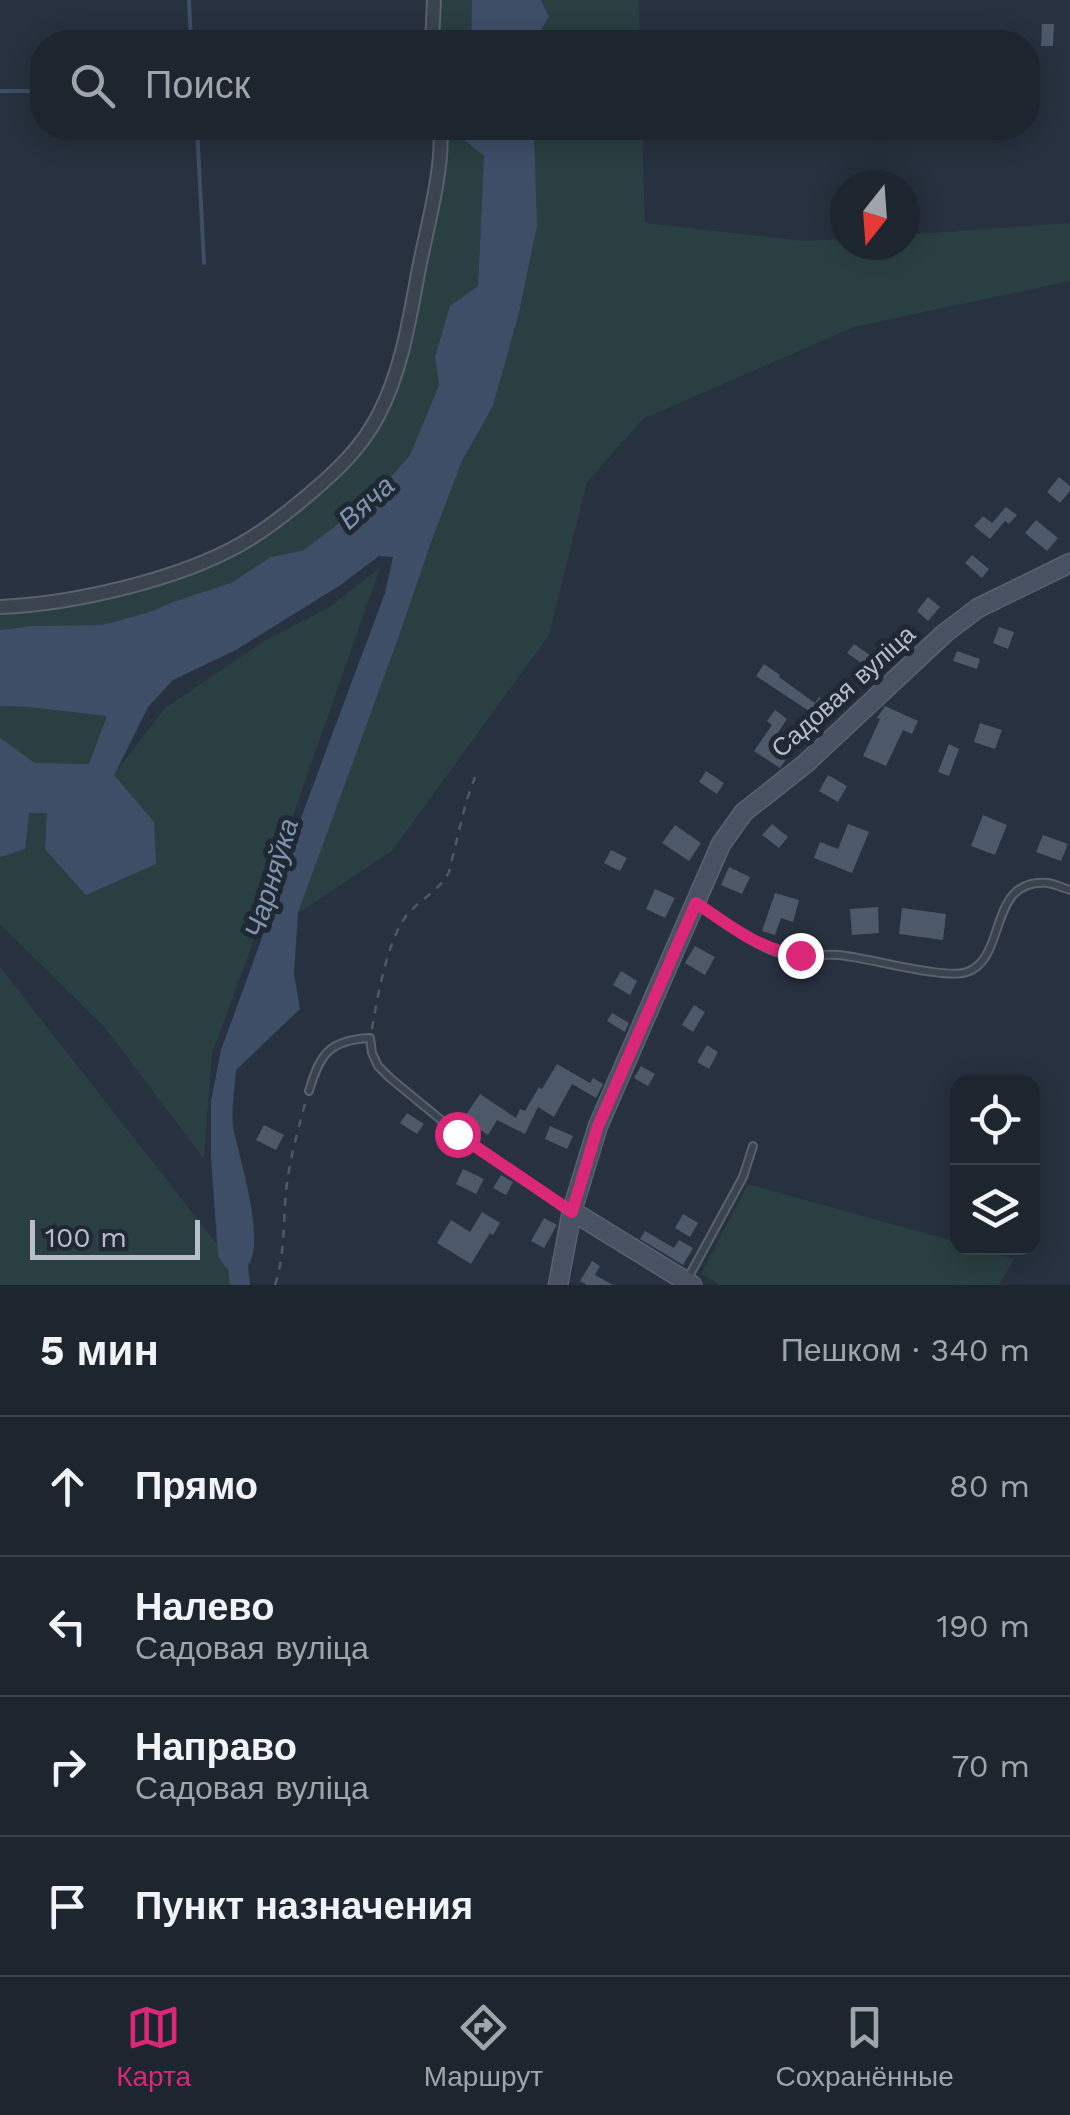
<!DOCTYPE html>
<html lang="ru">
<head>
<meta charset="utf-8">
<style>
  :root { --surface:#1d252f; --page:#252d37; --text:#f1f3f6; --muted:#a0a5aa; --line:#3b424b; --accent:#db2777 }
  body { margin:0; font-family:"Work Sans",sans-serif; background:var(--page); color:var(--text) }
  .controls { position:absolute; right:30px; bottom:30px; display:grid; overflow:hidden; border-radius:20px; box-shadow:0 5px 25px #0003 }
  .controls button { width:90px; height:90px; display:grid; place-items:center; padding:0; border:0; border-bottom:2px solid var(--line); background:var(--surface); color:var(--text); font:50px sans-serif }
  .compass { position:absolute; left:830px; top:170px; width:90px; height:90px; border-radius:50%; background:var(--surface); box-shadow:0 5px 25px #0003; rotate:197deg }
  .scale { position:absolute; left:30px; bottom:25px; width:170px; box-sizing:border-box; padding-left:10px; border:5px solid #b7beca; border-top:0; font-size:28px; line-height:35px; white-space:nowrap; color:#b7beca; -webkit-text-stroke:8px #202834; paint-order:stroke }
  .stop { position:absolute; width:30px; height:30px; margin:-22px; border:8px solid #db2777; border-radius:50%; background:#fff }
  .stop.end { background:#db2777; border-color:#fff; box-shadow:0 2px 10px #0008 }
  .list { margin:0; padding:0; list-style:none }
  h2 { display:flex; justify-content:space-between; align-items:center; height:130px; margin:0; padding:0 40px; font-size:42px }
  h2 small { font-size:32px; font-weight:400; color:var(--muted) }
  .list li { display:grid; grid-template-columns:65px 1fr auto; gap:30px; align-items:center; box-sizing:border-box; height:140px; padding:0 40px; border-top:2px solid var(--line) }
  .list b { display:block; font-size:38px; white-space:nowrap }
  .list p { margin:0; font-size:32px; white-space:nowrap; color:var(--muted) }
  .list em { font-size:32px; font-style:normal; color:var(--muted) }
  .icon { flex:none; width:55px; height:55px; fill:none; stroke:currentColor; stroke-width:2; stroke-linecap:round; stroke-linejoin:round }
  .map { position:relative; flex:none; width:1070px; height:1285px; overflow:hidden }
  .search { position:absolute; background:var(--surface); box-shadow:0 5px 25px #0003; left:30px; right:30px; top:30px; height:110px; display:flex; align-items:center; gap:25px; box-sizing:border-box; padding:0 35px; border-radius:40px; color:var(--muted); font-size:38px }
  .sheet { height:690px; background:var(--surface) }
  nav { display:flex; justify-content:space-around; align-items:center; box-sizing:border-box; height:140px; border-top:2px solid var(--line); background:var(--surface); font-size:28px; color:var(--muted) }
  nav a { display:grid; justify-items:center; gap:5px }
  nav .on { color:var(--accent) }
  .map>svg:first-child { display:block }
  .green { fill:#2a3f41 }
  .water { fill:#3e4e67 }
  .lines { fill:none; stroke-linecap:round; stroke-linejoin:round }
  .stream { stroke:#3e4e67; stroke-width:4 }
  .river { stroke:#3e4e67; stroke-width:20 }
  .building { fill:#4d5868 }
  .lane-casing { stroke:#59616d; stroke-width:10 }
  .street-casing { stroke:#59616d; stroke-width:16 }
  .secondary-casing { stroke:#59616d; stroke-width:21 }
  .path { stroke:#495c5f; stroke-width:2.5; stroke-dasharray:8 8; stroke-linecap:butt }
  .lane { stroke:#3b434f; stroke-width:6 }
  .street { stroke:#3b434f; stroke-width:12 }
  .secondary { stroke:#495262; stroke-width:18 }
  .route { stroke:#db2777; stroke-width:12 }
  .labels { text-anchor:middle; stroke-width:10; stroke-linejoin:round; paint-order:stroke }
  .street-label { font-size:25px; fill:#b7beca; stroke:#202834 }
  .water-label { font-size:28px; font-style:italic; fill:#8194af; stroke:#202834 }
</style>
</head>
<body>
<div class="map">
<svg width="1070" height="1285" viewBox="0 0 1070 1285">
  <rect width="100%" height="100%" fill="#27313f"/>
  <path class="green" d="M434 0H472L471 42H432Z
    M541 0H639L640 42H534L549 18Z
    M440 128H462L463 139 484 156 478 287 435 357 439 385 410 455 374 496 304 550 271 557 231 583 150 612 102 625 31 626 0 630V607L129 585 242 544 360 445 404 344Z
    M534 128H642L645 223 804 241 845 239V245H905V235L1070 223V281L854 327 643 419 587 482 549 635 392 851 298 913 399 636 433 537 462 461 493 406 519 313 537 226Z
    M380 568 279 855 259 926 212 1054 204 1159 106 1029 0 924V706L29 707 173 680 148 707 118 769 165 708 264 641 328 608Z
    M0 967 217 1244 218 1256 231 1270 239 1271 240 1285H0Z
    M748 1184 957 1242 958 1248H974L1014 1259 999 1285H719L701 1274Z"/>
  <path class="water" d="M472 0H541L549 17 534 42H471Z
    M462 128H534L537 226 519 313 493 406 462 461 433 537 399 636 298 913 294 974 300 1009 236 1070C235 1088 231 1108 233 1126 236 1148 278 1274 235 1270 226 1270 222 1263 218 1256L211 1157V1101L221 1050 267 924 286 858 385 593 393 557 379 556 339 586 236 650 173 680 148 707 114 775 154 822 156 864 86 895 45 849 47 813H29L25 849 0 857V738L35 763 89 764 107 716 29 707 0 706V630L31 626 102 625 150 612 176 601 231 583 271 557 304 550 374 496 410 455 439 385 435 357 450 306 478 286 484 156 463 139Z"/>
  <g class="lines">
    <path class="stream" d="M189 0 191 41
      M0 91H42
      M197 128 204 263"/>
    <path class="river" d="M236 1247 240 1285"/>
  </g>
  <path class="building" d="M1042 24H1054L1053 46H1041Z
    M1059 477 1070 486V491L1060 503 1047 492Z
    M1006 507 1017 515 1009 524 1005 521 990 539 974 526 983 516 992 523Z
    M1036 520 1058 538 1047 551 1025 533Z
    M972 555 989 569 982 578 965 563Z
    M928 597 940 607 928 621 917 611Z
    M999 627 1014 632 1008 649 993 643Z
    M854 644 874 658 867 667 847 653Z
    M957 651 980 659 977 669 953 661Z
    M764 664 780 675 779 677 815 703 819 697 831 705 819 721 808 713 809 711 756 676Z
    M885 706 918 721 912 734 903 730 886 766 863 756 880 719 877 718Z
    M775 710 787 719 771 743 789 755 780 768 754 751 772 725 767 721Z
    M980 723 1002 730 995 749 974 742Z
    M949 744 959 749 949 776 938 772Z
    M706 771 724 783 717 794 699 782Z
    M828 775 847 786 838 802 819 791Z
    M983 815 1007 825 995 855 971 846Z
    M772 824 788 837 779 848 762 835Z
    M848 824 869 832 852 873 814 858 820 842 838 849Z
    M675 825 701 843 689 861 662 843Z
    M1043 835 1068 844 1061 861 1036 852Z
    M611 850 627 858 620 871 604 863Z
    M729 867 750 877 742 894 721 885Z
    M655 889 675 898 665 918 646 909Z
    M775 893 799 900 793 922 781 918 775 935 762 931Z
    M878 907 879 933 852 935 850 909Z
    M902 908 946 914 943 940 899 934Z
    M695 946 715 957 705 975 685 963Z
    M621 971 637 981 630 995 613 985Z
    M694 1005 705 1012 693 1032 682 1025Z
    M612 1013 629 1023 625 1032 607 1021Z
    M707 1045 718 1052 709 1069 697 1062Z
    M557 1064 590 1083 593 1078 603 1084 596 1098 572 1084 554 1117 538 1107 525 1134 497 1120 488 1135 463 1119 480 1094 516 1118 520 1109 525 1111 539 1087 542 1089Z
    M641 1066 655 1074 648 1086 634 1078Z
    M407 1113 424 1124 417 1134 400 1123Z
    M264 1125 284 1135 276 1150 256 1140Z
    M550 1126 573 1136 567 1149 545 1139Z
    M463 1169 484 1179 476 1194 456 1184Z
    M501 1175 513 1182 506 1195 493 1188Z
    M482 1212 500 1223 493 1235 490 1233 471 1264 437 1243 451 1220 470 1232Z
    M683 1214 698 1223 690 1237 675 1228Z
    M544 1218 557 1225 544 1248 531 1241Z
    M645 1231 674 1248 679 1240 693 1248 683 1265 640 1239Z
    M592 1261 600 1266 595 1275 613 1285H587L580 1281Z"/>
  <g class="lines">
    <g class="lane-casing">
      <path id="lane" d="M697 904C721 919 750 943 776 952 795 958 818 954 838 955 867 957 944 980 967 972 1008 958 987 877 1048 883 1055 884 1063 888 1070 890
        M309 1091C320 1054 329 1040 370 1038L372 1053 378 1066 390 1078 457 1133 568 1209
        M687 1280 743 1177 753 1146"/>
    </g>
    <g class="street-casing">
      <path id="street" d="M432 42 434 0
        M0 607C72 604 178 580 241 544 268 529 291 510 314 490 340 468 362 446 378 416 403 368 410 315 420 263 428 224 444 165 440 128"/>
    </g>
    <g class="secondary-casing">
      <path id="secondary" d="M572 1211 692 1285
        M558 1285 572 1211 598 1126 721 844 744 812 805 764 945 633 978 608 1070 563"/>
    </g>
    <path class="path" d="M372 1029C377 998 387 944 404 919 416 901 439 892 449 872L466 802 475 777
      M275 1285C285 1255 283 1223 286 1192 289 1161 298 1130 306 1100"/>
    <use href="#lane" class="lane"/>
    <use href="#street" class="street"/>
    <use href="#secondary" class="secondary"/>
  </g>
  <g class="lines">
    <path class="route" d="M457 1134 572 1212 598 1126 696 903C728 924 760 951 800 955"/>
  </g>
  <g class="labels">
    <g class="street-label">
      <text transform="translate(843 691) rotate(-42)" y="9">Садовая вуліца</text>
    </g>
    <g class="water-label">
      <text transform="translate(366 502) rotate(-42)" y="10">Вяча</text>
      <text transform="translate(271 878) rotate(-73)" y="10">Чарняўка</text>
    </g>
  </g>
</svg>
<div class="controls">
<button><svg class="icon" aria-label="locate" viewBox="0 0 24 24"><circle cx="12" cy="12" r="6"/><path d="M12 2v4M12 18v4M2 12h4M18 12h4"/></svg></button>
<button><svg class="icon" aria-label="layers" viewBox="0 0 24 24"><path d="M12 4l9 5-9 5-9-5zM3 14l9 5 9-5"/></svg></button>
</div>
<svg class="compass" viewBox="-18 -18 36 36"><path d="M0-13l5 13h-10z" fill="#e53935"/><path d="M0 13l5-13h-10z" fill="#a0a5aa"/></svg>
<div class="scale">100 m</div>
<div class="stop" style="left:457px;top:1134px"></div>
<div class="stop end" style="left:800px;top:955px"></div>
<div class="search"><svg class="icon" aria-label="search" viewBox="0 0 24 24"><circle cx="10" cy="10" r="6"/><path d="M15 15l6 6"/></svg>Поиск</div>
</div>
<section class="sheet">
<h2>5 мин<small>Пешком · 340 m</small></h2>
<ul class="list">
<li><svg class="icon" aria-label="ahead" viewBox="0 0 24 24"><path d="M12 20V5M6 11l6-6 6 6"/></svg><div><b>Прямо</b></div><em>80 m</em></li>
<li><svg class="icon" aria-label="left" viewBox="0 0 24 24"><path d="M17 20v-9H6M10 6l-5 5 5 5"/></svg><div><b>Налево</b><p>Садовая вуліца</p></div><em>190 m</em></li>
<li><svg class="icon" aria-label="right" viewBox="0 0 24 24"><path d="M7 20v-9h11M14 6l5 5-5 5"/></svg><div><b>Направо</b><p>Садовая вуліца</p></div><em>70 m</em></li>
<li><svg class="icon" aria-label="arrive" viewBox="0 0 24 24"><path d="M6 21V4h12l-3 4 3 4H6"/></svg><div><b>Пункт назначения</b></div></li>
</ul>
</section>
<nav>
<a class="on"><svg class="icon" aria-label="map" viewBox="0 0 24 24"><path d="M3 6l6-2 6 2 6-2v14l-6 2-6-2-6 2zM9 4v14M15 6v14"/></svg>Карта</a>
<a><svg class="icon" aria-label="directions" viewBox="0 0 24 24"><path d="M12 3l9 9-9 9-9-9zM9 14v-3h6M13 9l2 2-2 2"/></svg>Маршрут</a>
<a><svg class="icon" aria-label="saved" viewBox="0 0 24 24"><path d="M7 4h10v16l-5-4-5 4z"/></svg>Сохранённые</a>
</nav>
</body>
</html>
